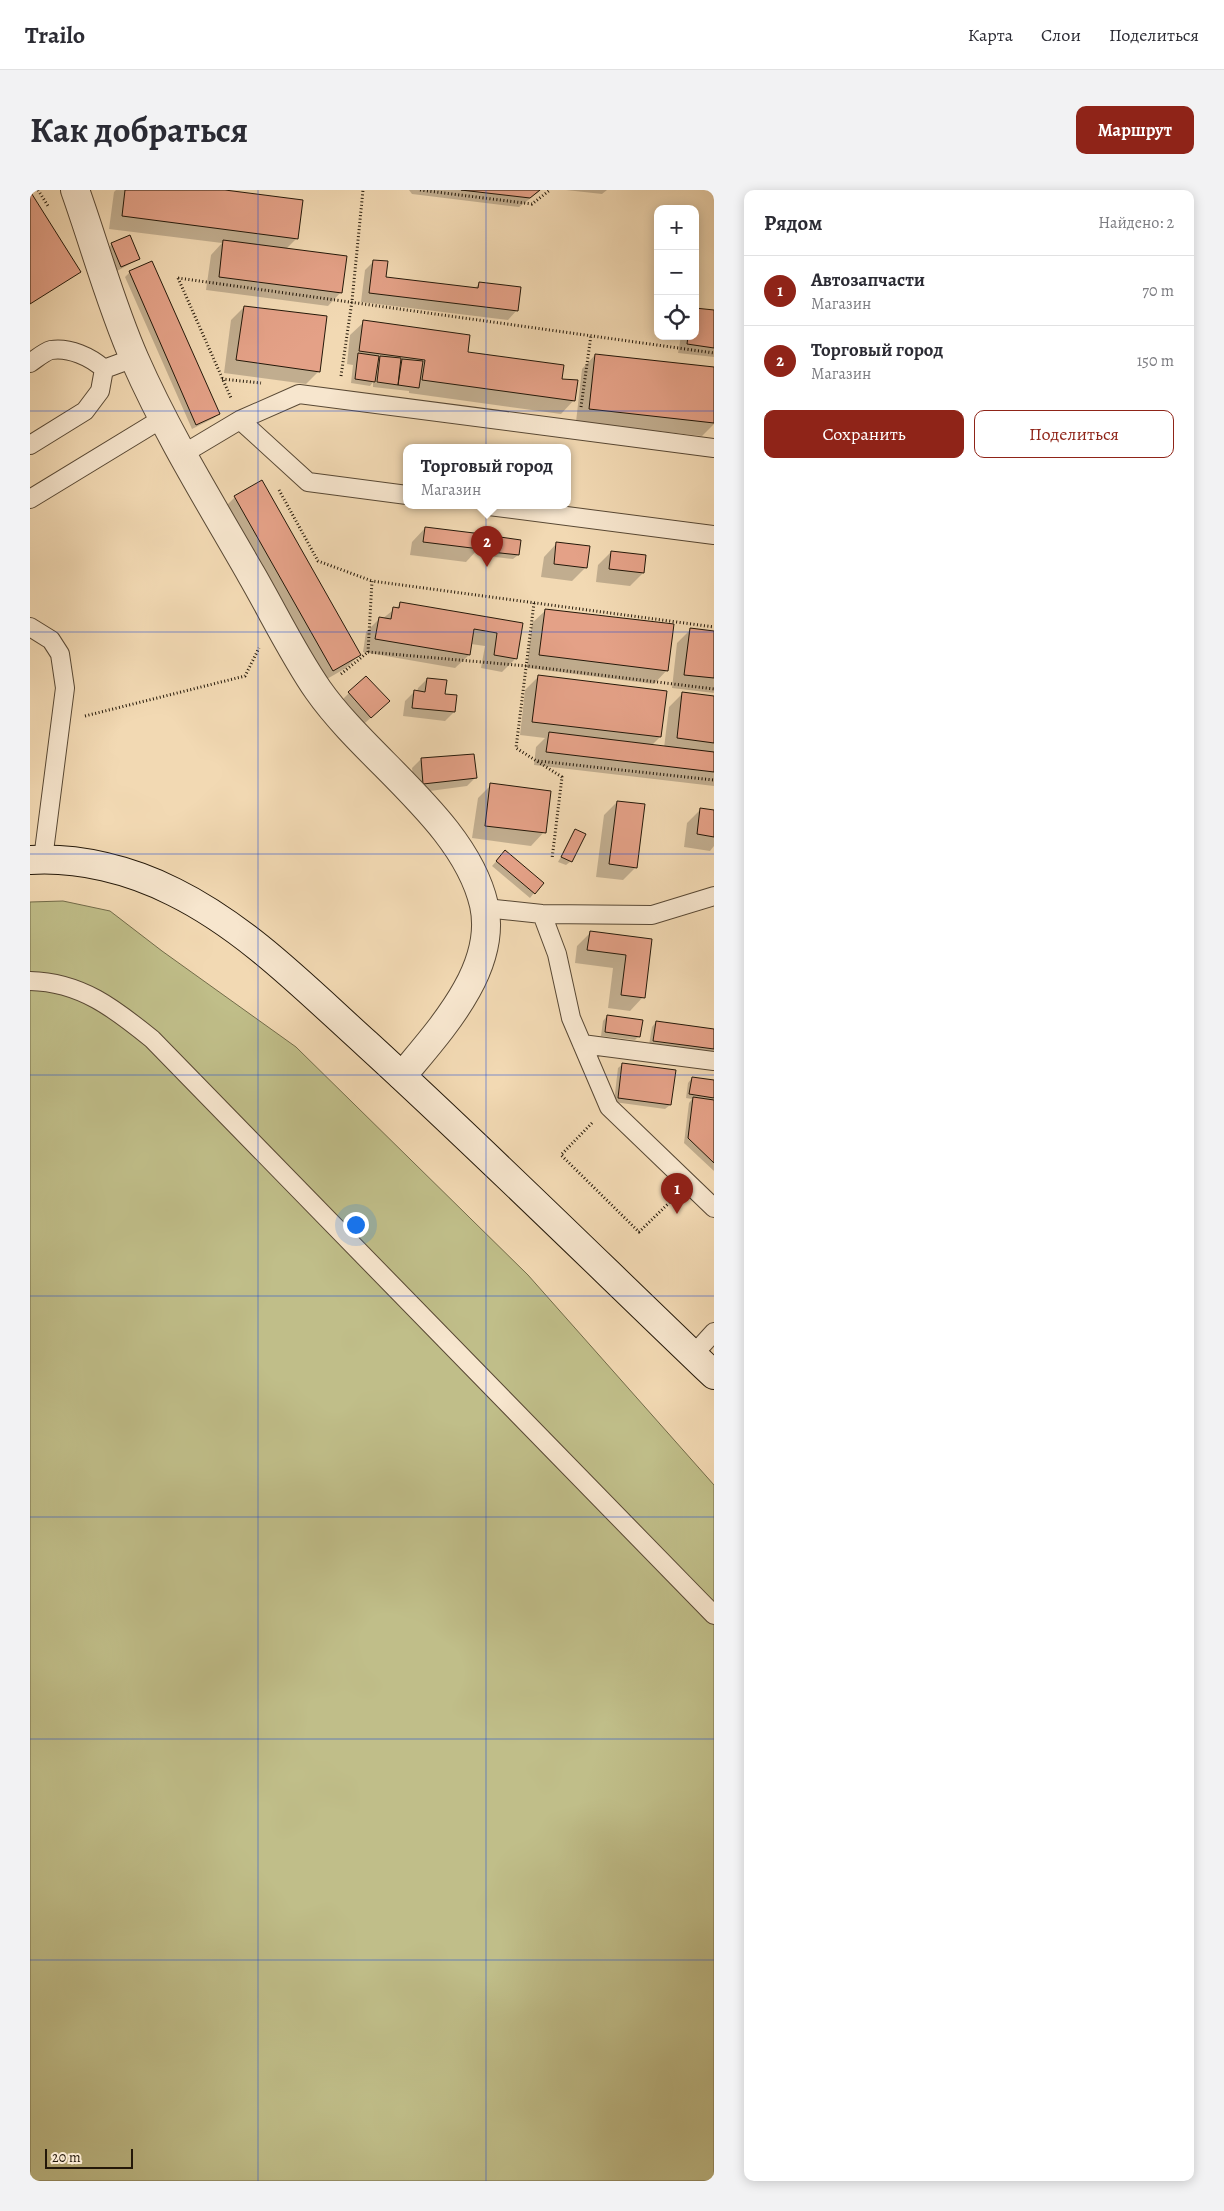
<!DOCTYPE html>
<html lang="ru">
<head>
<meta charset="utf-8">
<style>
  :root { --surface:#fff; --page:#f2f2f3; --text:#2b2b33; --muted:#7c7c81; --line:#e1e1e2; --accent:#8f2418 }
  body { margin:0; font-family:Alegreya,serif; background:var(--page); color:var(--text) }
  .controls { position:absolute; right:15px; top:15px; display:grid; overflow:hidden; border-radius:10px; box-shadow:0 2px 12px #0003 }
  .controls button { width:45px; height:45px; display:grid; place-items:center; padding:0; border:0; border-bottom:1px solid var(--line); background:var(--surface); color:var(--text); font:25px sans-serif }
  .scale { position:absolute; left:15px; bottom:12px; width:88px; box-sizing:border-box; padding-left:5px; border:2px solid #241809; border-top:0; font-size:14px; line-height:18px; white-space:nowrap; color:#241809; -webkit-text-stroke:4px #f7e6ce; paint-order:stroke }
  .you { position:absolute; left:325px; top:1034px; width:18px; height:18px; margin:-12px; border:4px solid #fff; border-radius:50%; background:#1a73e8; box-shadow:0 0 0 8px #1a73e833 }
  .badge { display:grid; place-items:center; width:32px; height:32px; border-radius:50%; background:var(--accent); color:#fff; font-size:16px; font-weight:700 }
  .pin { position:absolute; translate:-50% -41px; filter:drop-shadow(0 1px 2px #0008) }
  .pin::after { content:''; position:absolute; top:26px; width:18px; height:15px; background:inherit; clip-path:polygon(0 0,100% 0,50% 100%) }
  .popup { position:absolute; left:373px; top:254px; width:168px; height:65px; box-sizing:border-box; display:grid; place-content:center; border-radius:10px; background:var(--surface); filter:drop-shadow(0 1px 4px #0005); font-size:16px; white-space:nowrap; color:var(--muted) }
  .popup b { font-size:19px; color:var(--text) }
  .popup::after { content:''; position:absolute; left:50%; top:100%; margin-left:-10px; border:10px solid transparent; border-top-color:var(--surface) }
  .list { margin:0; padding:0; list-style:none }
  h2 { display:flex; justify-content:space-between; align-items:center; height:65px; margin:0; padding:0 20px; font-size:21px }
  h2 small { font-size:16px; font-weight:400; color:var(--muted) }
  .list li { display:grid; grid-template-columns:32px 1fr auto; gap:15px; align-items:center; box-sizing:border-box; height:70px; padding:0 20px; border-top:1px solid var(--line) }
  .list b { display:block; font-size:19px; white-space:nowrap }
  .list p { margin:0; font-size:16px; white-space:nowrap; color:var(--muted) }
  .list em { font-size:16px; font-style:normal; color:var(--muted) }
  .actions { display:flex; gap:10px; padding:15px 20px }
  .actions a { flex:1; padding:11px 0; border:1px solid var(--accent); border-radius:10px; text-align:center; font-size:18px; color:var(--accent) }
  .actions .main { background:var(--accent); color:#fff }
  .icon { flex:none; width:28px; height:28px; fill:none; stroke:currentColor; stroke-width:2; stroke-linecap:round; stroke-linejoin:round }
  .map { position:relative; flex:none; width:684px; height:1991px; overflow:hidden; border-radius:10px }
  header { display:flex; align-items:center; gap:30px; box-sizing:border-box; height:70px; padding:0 25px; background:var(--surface); border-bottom:1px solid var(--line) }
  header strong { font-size:24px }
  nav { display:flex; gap:28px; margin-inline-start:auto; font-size:18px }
  .intro { display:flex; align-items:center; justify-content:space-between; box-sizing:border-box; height:120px; padding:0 30px }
  h1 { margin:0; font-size:35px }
  .button { padding:12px 22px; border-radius:10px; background:var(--accent); color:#fff; font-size:18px; font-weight:700 }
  main { display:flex; gap:30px; padding:0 30px }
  aside { flex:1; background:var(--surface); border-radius:10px; box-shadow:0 2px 12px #0003 }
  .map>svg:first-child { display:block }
  .green { fill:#c0be89; stroke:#726b49 }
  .shadow { fill:#0003 }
  .building { fill:#e4a187; stroke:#241809 }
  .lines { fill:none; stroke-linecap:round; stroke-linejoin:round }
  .service-casing { stroke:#584834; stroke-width:20 }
  .minor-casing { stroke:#584834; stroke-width:30 }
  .secondary-casing { stroke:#241809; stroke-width:30 }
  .path { stroke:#241809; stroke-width:3; stroke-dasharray:1 2.5; stroke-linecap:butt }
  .service { stroke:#f7e6ce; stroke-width:18 }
  .minor { stroke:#f7e6ce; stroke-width:28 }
  .secondary { stroke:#f7e6ce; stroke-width:28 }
  .grid { fill:none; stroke:#1d4ed8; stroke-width:1; stroke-opacity:0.55 }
</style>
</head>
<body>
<header>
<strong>Trailo</strong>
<nav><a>Карта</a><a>Слои</a><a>Поделиться</a></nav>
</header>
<div class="intro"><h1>Как добраться</h1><a class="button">Маршрут</a></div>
<main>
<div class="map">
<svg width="684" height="1991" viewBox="0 0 684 1991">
  <rect width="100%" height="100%" fill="#f2d9b3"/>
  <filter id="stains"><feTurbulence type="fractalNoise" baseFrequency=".004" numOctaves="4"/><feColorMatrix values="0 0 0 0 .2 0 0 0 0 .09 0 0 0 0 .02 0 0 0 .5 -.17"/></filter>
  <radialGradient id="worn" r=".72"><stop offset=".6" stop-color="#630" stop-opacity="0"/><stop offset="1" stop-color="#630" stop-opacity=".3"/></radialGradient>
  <path class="green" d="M33 711 80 721 132 761 266 857 498 1085 684 1295V1991H0V712Z"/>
  <path class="shadow" d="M86 0H184L267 48 255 60 311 102 298 116 176 100 181 65 192 53 79 39 84 2Z
    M379 0H511L489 17 382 4Z
    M536 0H577L572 4Z
    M0 3 49 82 0 114Z
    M82 54 109 69 87 81 77 59Z
    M344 71 355 88 444 99 450 93 487 120 478 130 331 112 335 80Z
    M122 73 189 224 184 228 162 239 95 87 100 82Z
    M214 117 289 181 276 194 194 183 201 130Z
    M684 122V167L648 163 651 146H665Z
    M334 132 530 190 544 210 531 224 379 203V201L343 197V192L340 196 321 193 323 175 317 174 320 145Z
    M565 165 684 178V234L672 246 546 232 552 179Z
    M205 307 329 465 316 478 290 493 192 320Z
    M395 338 449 358 436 372 380 365 382 352Z
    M463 348 488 365 483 369 457 366 459 352Z
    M527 353 556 377 542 391 511 387 514 367Z
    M581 362 613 383 600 396 566 392 568 375Z
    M371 414 491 434 485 469 472 482 451 478 455 456 441 454 439 465 425 478 333 462 336 442 349 429H352Z
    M516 420 637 480 624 494 497 478 502 433Z
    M660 440 684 442V503L642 498 647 453Z
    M508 487 630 547 621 556 634 558 639 517 653 503 684 507V596L504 575 506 557 515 548 490 545 495 500Z
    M397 489 414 505 424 522 415 531 373 526 375 511 384 502H387L388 498Z
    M319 503 345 524 327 540 306 516Z
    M391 569 446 587 437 596 385 603 382 578Z
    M461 595 514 642 501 656 442 648 448 608Z
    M587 612 606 677 593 690 566 687 574 625Z
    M671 619 684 621V656L680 661 654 657 657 633Z
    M546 640 541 671 536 675 528 672Z
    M471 666 512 693 500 708 462 676Z
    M560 743 620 750 613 807 600 821 578 818 583 778 545 773 547 756Z
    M577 826 609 846 605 850 571 846 573 831Z
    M626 832 684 840V864L619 855 622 837Z
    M593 874 640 915 635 919 584 912 588 878Z
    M662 888 684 891V981L654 953 659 913 662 909 656 908 658 893Z"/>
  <path class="building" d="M95 0H195L273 10 268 49 92 26Z
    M431 0H510L500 8Z
    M0 1 51 82 0 114Z
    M100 45 110 69 91 77 81 53Z
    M193 50 317 66 312 103 189 87Z
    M343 70 358 71 356 87 448 98 449 92 491 97 488 121 339 103Z
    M122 71 190 224 166 235 99 81Z
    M214 116 297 126 290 182 206 170Z
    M665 118 684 120V158L657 154 658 146H665Z
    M333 130 440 145 438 162 534 175 532 189 548 190 545 211 392 190 395 170 329 161Z
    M328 163 349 166 345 192 325 189Z
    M565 164 684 177V233L559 219Z
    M350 166 371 168 368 195 347 192Z
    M372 169 393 171 389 198 368 195Z
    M232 290 331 465 303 481 204 306Z
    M395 337 452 344 450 359 393 352Z
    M463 346 491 350 489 365 461 362Z
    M526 352 560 356 557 378 524 374Z
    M581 361 616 365 614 383 579 379Z
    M370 412 493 433 487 469 464 465 467 443 444 439 440 465 345 449 349 427 361 429 363 417 369 418Z
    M515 419 644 434 638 481 509 465Z
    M660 438 684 441V488L654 485Z
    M508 485 637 501 631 547 502 532Z
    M336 486 360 511 341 528 318 502Z
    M397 488 417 490 415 504 427 505 425 522 382 518 384 500 395 502Z
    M652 502 684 506V553L647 548Z
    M519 542 684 562V582L516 562Z
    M444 564 447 588 393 594 391 568Z
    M460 593 521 601 516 643 455 636Z
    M587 611 615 614 607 678 579 674Z
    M670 618 684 620V647L667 644Z
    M545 639 556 644 542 672 531 667Z
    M475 660 514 693 505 704 466 671Z
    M560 741 622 749 615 808 591 805 596 765 557 760Z
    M577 825 613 830 610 847 575 842Z
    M626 831 684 839V859L623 851Z
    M592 873 646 880 641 915 588 908Z
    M662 887 684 890V908L659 904Z
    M663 907 684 910V973L658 948Z"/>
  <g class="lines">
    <g class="service-casing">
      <path id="service" d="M0 173C6 169 14 162 21 160 39 157 61 167 74 179L104 168
        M210 230 278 292 377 305
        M0 255 55 221 70 201 74 179
        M153 264 210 230 269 204 684 258
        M0 309 133 228
        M459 316 684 345
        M0 437 21 450 30 464 35 498 13 669
        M455 718 512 724 622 725 684 706
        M512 724 527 764 541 828 579 917 684 1018
        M0 791C51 792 85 819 122 849L684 1425
        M552 854 684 871
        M663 1165 684 1142"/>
    </g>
    <g class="minor-casing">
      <path id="minor" d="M45 0C65 56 81 116 105 170 138 245 181 314 221 384 243 422 263 464 288 500 337 570 435 632 454 715 468 779 409 841 372 886"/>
    </g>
    <g class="secondary-casing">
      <path id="secondary" d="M0 670C49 667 101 680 144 702 217 738 277 800 337 854 455 962 569 1075 684 1185"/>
    </g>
    <path class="path" d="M8 0 18 16
      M390 0 502 14 520 0
      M148 88 684 163
      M148 88 201 208
      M311 186 322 111 333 0
      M192 189 231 193
      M551 217 561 145
      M249 300 288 371 342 391
      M504 413 486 558 532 587 522 669
      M338 462 342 391 684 437
      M311 484 338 462 497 476 684 499
      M55 526 215 486 229 458
      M508 571 684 590
      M562 933 531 965 609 1042 642 1010"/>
    <use href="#service" class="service"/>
    <use href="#minor" class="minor"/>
    <use href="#secondary" class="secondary"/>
  </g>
  <path class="grid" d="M228 0V1991M456 0V1991M0 221H684M0 442H684M0 664H684M0 885H684M0 1106H684M0 1327H684M0 1549H684M0 1770H684"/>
  <rect width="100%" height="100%" filter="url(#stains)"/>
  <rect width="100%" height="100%" fill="url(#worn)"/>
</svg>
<div class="controls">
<button>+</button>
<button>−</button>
<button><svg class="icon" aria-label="locate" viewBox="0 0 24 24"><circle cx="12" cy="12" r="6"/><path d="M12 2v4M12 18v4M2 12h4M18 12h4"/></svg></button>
</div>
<div class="scale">20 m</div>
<div class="you"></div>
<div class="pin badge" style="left:647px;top:1024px">1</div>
<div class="pin badge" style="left:457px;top:377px">2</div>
<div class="popup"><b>Торговый город</b>Магазин</div>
</div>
<aside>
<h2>Рядом<small>Найдено: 2</small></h2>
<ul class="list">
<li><span class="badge">1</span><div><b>Автозапчасти</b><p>Магазин</p></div><em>70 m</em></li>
<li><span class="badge">2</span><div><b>Торговый город</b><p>Магазин</p></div><em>150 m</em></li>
</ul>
<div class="actions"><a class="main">Сохранить</a><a>Поделиться</a></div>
</aside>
</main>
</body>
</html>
